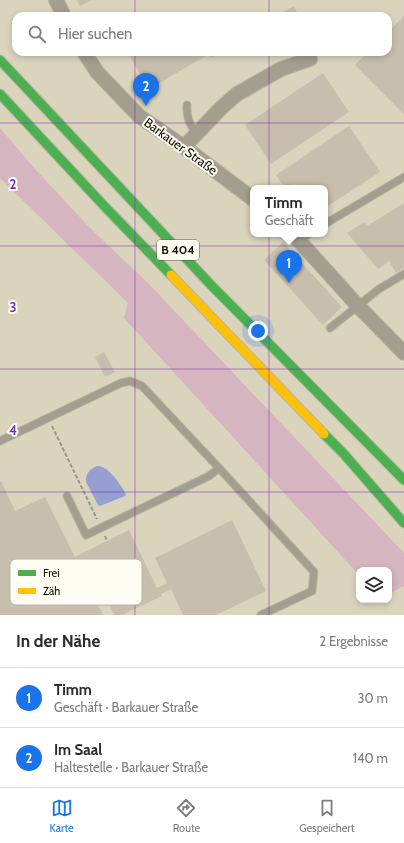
<!DOCTYPE html>
<html lang="de">
<head>
<meta charset="utf-8">
<style>
  :root { --surface:#fff; --page:#f2f2f3; --text:#2b2b33; --muted:#7c7c81; --line:#e1e1e2; --accent:#1a73e8 }
  body { margin:0; font-family:Cabin,sans-serif; background:var(--page); color:var(--text) }
  .controls { position:absolute; right:12px; bottom:12px; display:grid; overflow:hidden; border-radius:8px; box-shadow:0 2px 6px #0003 }
  .controls button { width:36px; height:36px; display:grid; place-items:center; padding:0; border:0; border-bottom:1px solid var(--line); background:var(--surface); color:var(--text); font:20px sans-serif }
  .you { position:absolute; left:258px; top:331px; width:14px; height:14px; margin:-10px; border:3px solid #fff; border-radius:50%; background:#1a73e8; box-shadow:0 0 0 6px #1a73e833 }
  .badge { display:grid; place-items:center; width:26px; height:26px; border-radius:50%; background:var(--accent); color:#fff; font-size:13px; font-weight:700 }
  .pin { position:absolute; translate:-50% -33px; filter:drop-shadow(0 1px 2px #0008) }
  .pin::after { content:''; position:absolute; top:21px; width:14px; height:12px; background:inherit; clip-path:polygon(0 0,100% 0,50% 100%) }
  .popup { position:absolute; left:250px; top:185px; width:78px; height:52px; box-sizing:border-box; display:grid; place-content:center; border-radius:8px; background:var(--surface); filter:drop-shadow(0 1px 3px #0005); font-size:13px; white-space:nowrap; color:var(--muted) }
  .popup b { font-size:15px; color:var(--text) }
  .popup::after { content:''; position:absolute; left:50%; top:100%; margin-left:-8px; border:8px solid transparent; border-top-color:var(--surface) }
  .list { margin:0; padding:0; list-style:none }
  h2 { display:flex; justify-content:space-between; align-items:center; height:52px; margin:0; padding:0 16px; font-size:17px }
  h2 small { font-size:13px; font-weight:400; color:var(--muted) }
  .list li { display:grid; grid-template-columns:26px 1fr auto; gap:12px; align-items:center; box-sizing:border-box; height:60px; padding:0 16px; border-top:1px solid var(--line) }
  .list b { display:block; font-size:15px; white-space:nowrap }
  .list p { margin:0; font-size:13px; white-space:nowrap; color:var(--muted) }
  .list em { font-size:13px; font-style:normal; color:var(--muted) }
  .icon { flex:none; width:22px; height:22px; fill:none; stroke:currentColor; stroke-width:2; stroke-linecap:round; stroke-linejoin:round }
  .map { position:relative; flex:none; width:404px; height:615px; overflow:hidden }
  .search { position:absolute; background:var(--surface); box-shadow:0 2px 6px #0003; left:12px; right:12px; top:12px; height:44px; display:flex; align-items:center; gap:10px; box-sizing:border-box; padding:0 14px; border-radius:12px; color:var(--muted); font-size:15px }
  .sheet { height:172px; background:var(--surface) }
  nav { display:flex; justify-content:space-around; align-items:center; box-sizing:border-box; height:56px; border-top:1px solid var(--line); background:var(--surface); font-size:11px; color:var(--muted) }
  nav a { display:grid; justify-items:center; gap:2px }
  nav .on { color:var(--accent) }
  .map>svg:first-child { display:block }
  .green { fill:#d4b5c0 }
  .water { fill:#969fd2 }
  .building { fill:#c7bead }
  .lines { fill:none; stroke-linecap:round; stroke-linejoin:round }
  .lane-casing { stroke:#b9b3a2; stroke-width:9 }
  .street-casing { stroke:#b9b3a2; stroke-width:16 }
  .fast-casing { stroke:#b9b3a2; stroke-width:11 }
  .slow-casing { stroke:#b9b3a2; stroke-width:11 }
  .path { stroke:#9a9787; stroke-width:2; stroke-dasharray:4 2; stroke-linecap:butt }
  .lane { stroke:#a39e8e; stroke-width:7 }
  .street { stroke:#a39e8e; stroke-width:14 }
  .fast { stroke:#4caf50; stroke-width:9 }
  .slow { stroke:#ffc107; stroke-width:9 }
  .grid { fill:none; stroke:#7b2cbf; stroke-width:1; stroke-opacity:0.55 }
  .labels { text-anchor:middle; stroke-width:4; stroke-linejoin:round; paint-order:stroke }
  .shield { fill:#fffcf4; stroke:#5a564b; stroke-width:1 }
  .shield-label { font-size:12px; font-weight:bold; fill:#140f02 }
  .street-label { font-size:13px; fill:#140f02; stroke:#fffcf4 }
  .key { fill:#fffcf4; stroke:#b8b5ab; stroke-width:1 }
  .key-label { font-size:11px; fill:#140f02 }
  .grid-label { font-size:13px; text-anchor:middle; font-weight:bold; fill:#7b2cbf; stroke:#fffcf4; stroke-width:4; stroke-linejoin:round; paint-order:stroke }
</style>
</head>
<body>
<div class="map">
<svg width="404" height="615" viewBox="0 0 404 615">
  <rect width="100%" height="100%" fill="#dbd4bd"/>
  <path class="green" d="M0 128 35 169 91 229 148 283 404 553V586L389 594V570H359V575L124 318 128 303 0 178Z"/>
  <path class="water" d="M97 466C108 465 122 486 126 495L125 496 100 506 98 505 86 482C85 474 90 469 97 466Z"/>
  <path class="building" d="M77 0H92L80 6Z
    M294 6 299 16H276Z
    M404 16V114L355 65 368 52H388V32Z
    M138 52H221L211 58 209 54 149 89 130 57Z
    M323 73 349 112 271 164 245 125Z
    M349 126 380 172 325 208V188H297L295 184 288 188H285L276 175Z
    M404 203V268L396 273 389 261 378 269 347 233 365 222 367 226Z
    M283 242 342 307 323 325 264 260Z
    M104 352 115 372 105 377 95 357Z
    M1 481 15 511 45 497 75 557 129 530 157 588 167 583 155 558 232 520 266 591 216 615H183L171 589 161 594 162 596 122 615H114L88 559 78 564 103 615H0V482Z"/>
  <g class="lines">
    <g class="lane-casing">
      <path id="lane" d="M187 105C186 117 190 124 196 134
        M325 224 404 177
        M299 240 309 234
        M330 328 379 289 404 274
        M0 441 121 383 130 381 142 386 219 468
        M67 496 86 535 209 476 219 468 314 572 312 591 261 615"/>
    </g>
    <g class="street-casing">
      <path id="street" d="M56 0 64 16
        M84 52 97 72 139 116 184 147 253 199
        M184 147 221 108 237 94 281 69 310 59
        M293 234 358 306 404 353"/>
    </g>
    <g class="fast-casing">
      <path id="fast" d="M0 60 211 285 404 480
        M0 94 107 209 171 275
        M324 434 343 453 404 523"/>
    </g>
    <g class="slow-casing">
      <path id="slow" d="M171 275 324 434"/>
    </g>
    <path class="path" d="M52 426 97 519
      M105 536 107 541"/>
    <use href="#lane" class="lane"/>
    <use href="#street" class="street"/>
    <use href="#fast" class="fast"/>
    <use href="#slow" class="slow"/>
  </g>
  <path class="grid" d="M135 0V16M269 0V16M135 52V615M269 52V615M0 123H404M0 246H404M0 369H404M0 492H404"/>
  <g class="labels">
    <rect class="shield" x="157" y="240" width="42" height="20" rx="3"/>
    <g class="shield-label">
      <text x="178" y="254">B 404</text>
    </g>
    <g class="street-label">
      <text transform="translate(181 146) rotate(36)" y="5">Barkauer Straße</text>
    </g>
  </g>
  <rect x="10" y="559" width="132" height="46" rx="6" class="key"/>
  <rect x="18" y="570" width="18" height="6" fill="#4caf50"/>
  <rect x="18" y="588" width="18" height="6" fill="#ffc107"/>
  <g class="key-label">
    <text x="43" y="577">Frei</text>
    <text x="43" y="595">Zäh</text>
  </g>
  <g class="grid-label">
    <text x="13" y="189">2</text>
    <text x="13" y="312">3</text>
    <text x="13" y="435">4</text>
  </g>
</svg>
<div class="controls">
<button><svg class="icon" aria-label="layers" viewBox="0 0 24 24"><path d="M12 4l9 5-9 5-9-5zM3 14l9 5 9-5"/></svg></button>
</div>
<div class="you"></div>
<div class="pin badge" style="left:289px;top:283px">1</div>
<div class="popup"><b>Timm</b>Geschäft</div>
<div class="pin badge" style="left:146px;top:106px">2</div>
<div class="search"><svg class="icon" aria-label="search" viewBox="0 0 24 24"><circle cx="10" cy="10" r="6"/><path d="M15 15l6 6"/></svg>Hier suchen</div>
</div>
<section class="sheet">
<h2>In der Nähe<small>2 Ergebnisse</small></h2>
<ul class="list">
<li><span class="badge">1</span><div><b>Timm</b><p>Geschäft · Barkauer Straße</p></div><em>30 m</em></li>
<li><span class="badge">2</span><div><b>Im Saal</b><p>Haltestelle · Barkauer Straße</p></div><em>140 m</em></li>
</ul>
</section>
<nav>
<a class="on"><svg class="icon" aria-label="map" viewBox="0 0 24 24"><path d="M3 6l6-2 6 2 6-2v14l-6 2-6-2-6 2zM9 4v14M15 6v14"/></svg>Karte</a>
<a><svg class="icon" aria-label="directions" viewBox="0 0 24 24"><path d="M12 3l9 9-9 9-9-9zM9 14v-3h6M13 9l2 2-2 2"/></svg>Route</a>
<a><svg class="icon" aria-label="saved" viewBox="0 0 24 24"><path d="M7 4h10v16l-5-4-5 4z"/></svg>Gespeichert</a>
</nav>
</body>
</html>
